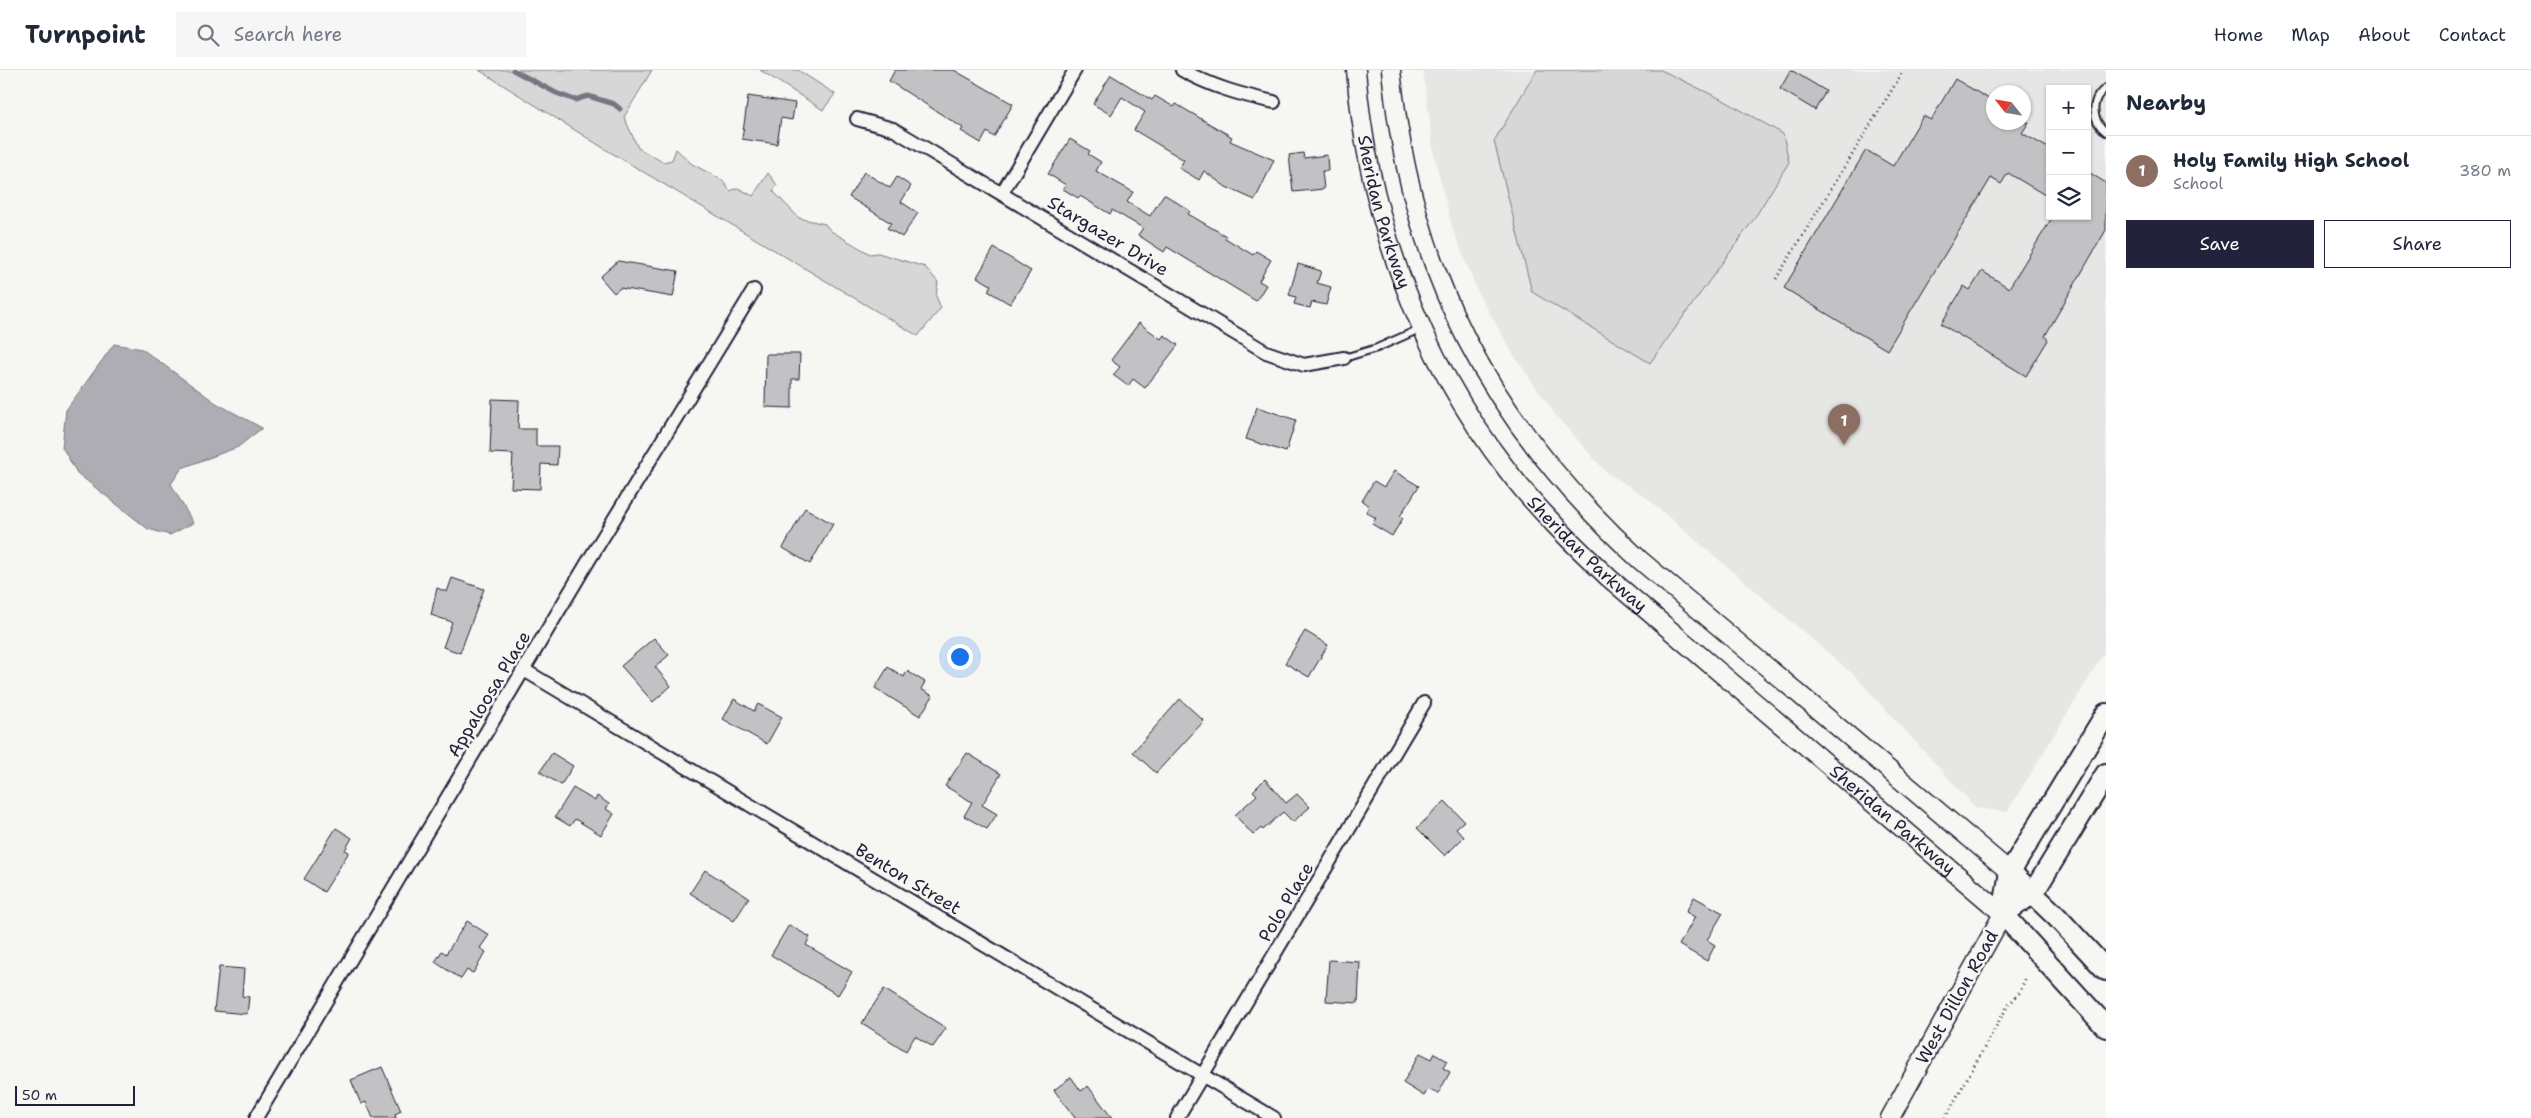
<!DOCTYPE html>
<html lang="en">
<head>
<meta charset="utf-8">
<style>
  :root { --surface:#fff; --page:#f6f6f7; --text:#1f2937; --muted:#747a83; --line:#e0e1e3; --accent:#22223b }
  body { margin:0; font-family:"Shantell Sans",sans-serif; background:var(--page); color:var(--text) }
  .controls { position:absolute; right:15px; top:15px; display:grid; overflow:hidden; border-radius:0px; box-shadow:0 1px 4px #0004 }
  .controls button { width:45px; height:45px; display:grid; place-items:center; padding:0; border:0; border-bottom:1px solid var(--line); background:var(--surface); color:var(--text); font:25px sans-serif }
  .compass { position:absolute; left:1986px; top:15px; width:45px; height:45px; border-radius:50%; background:var(--surface); box-shadow:0 1px 4px #0004; rotate:301deg }
  .scale { position:absolute; left:15px; bottom:12px; width:120px; box-sizing:border-box; padding-left:5px; border:2px solid #22223b; border-top:0; font-size:14px; line-height:18px; white-space:nowrap; color:#22223b; -webkit-text-stroke:4px #f6f6f2; paint-order:stroke }
  .you { position:absolute; left:959px; top:586px; width:18px; height:18px; margin:-12px; border:4px solid #fff; border-radius:50%; background:#1a73e8; box-shadow:0 0 0 8px #1a73e833 }
  .badge { display:grid; place-items:center; width:32px; height:32px; border-radius:50%; background:var(--accent); color:#fff; font-size:16px; font-weight:700 }
  .pin { position:absolute; translate:-50% -41px; filter:drop-shadow(0 1px 2px #0008) }
  .pin::after { content:''; position:absolute; top:26px; width:18px; height:15px; background:inherit; clip-path:polygon(0 0,100% 0,50% 100%) }
  .list { margin:0; padding:0; list-style:none }
  h2 { display:flex; justify-content:space-between; align-items:center; height:65px; margin:0; padding:0 20px; font-size:21px }
  h2 small { font-size:16px; font-weight:400; color:var(--muted) }
  .list li { display:grid; grid-template-columns:32px 1fr auto; gap:15px; align-items:center; box-sizing:border-box; height:70px; padding:0 20px; border-top:1px solid var(--line) }
  .list b { display:block; font-size:19px; white-space:nowrap }
  .list p { margin:0; font-size:16px; white-space:nowrap; color:var(--muted) }
  .list em { font-size:16px; font-style:normal; color:var(--muted) }
  .actions { display:flex; gap:10px; padding:15px 20px }
  .actions a { flex:1; padding:11px 0; border:1px solid var(--accent); border-radius:0px; text-align:center; font-size:18px; color:var(--accent) }
  .actions .main { background:var(--accent); color:#fff }
  .icon { flex:none; width:28px; height:28px; fill:none; stroke:currentColor; stroke-width:2; stroke-linecap:round; stroke-linejoin:round }
  .map { position:relative; flex:none; width:2106px; height:1048px; overflow:hidden }
  header { display:flex; align-items:center; gap:30px; box-sizing:border-box; height:70px; padding:0 25px; background:var(--surface); border-bottom:1px solid var(--line) }
  header strong { font-size:24px }
  nav { display:flex; gap:28px; margin-inline-start:auto; font-size:18px }
  .search { width:350px; height:45px; background:var(--page); display:flex; align-items:center; gap:12px; box-sizing:border-box; padding:0 18px; border-radius:0px; color:var(--muted); font-size:19px }
  main { display:flex }
  aside { flex:1; background:var(--surface) }
  .map>svg:first-child { display:block }
  .built { fill:#e6e6e4; fill-rule:evenodd }
  .green { fill:#d7d7d7; stroke:#7c7c89 }
  .water { fill:#adadb3; stroke:#757583 }
  .lines { fill:none; stroke-linecap:round; stroke-linejoin:round }
  .stream { stroke:#757583; stroke-width:5 }
  .building { fill:#c2c2c4; stroke:#22223b }
  .lane-casing { stroke:#22223b; stroke-width:10 }
  .street-casing { stroke:#22223b; stroke-width:16 }
  .secondary-casing { stroke:#22223b; stroke-width:21 }
  .primary-casing { stroke:#22223b; stroke-width:24 }
  .path { stroke:#22223b; stroke-width:3; stroke-dasharray:1 4; stroke-linecap:butt }
  .lane { stroke:#f6f6f2; stroke-width:6 }
  .street { stroke:#f6f6f2; stroke-width:12 }
  .secondary { stroke:#f6f6f2; stroke-width:18 }
  .primary { stroke:#f6f6f2; stroke-width:20 }
  .labels { text-anchor:middle; stroke-width:5; stroke-linejoin:round; paint-order:stroke }
  .street-label { font-size:18px; fill:#22223b; stroke:#f6f6f2 }
</style>
</head>
<body>
<header>
<strong>Turnpoint</strong>
<div class="search"><svg class="icon" aria-label="search" viewBox="0 0 24 24"><circle cx="10" cy="10" r="6"/><path d="M15 15l6 6"/></svg>Search here</div>
<nav><a>Home</a><a>Map</a><a>About</a><a>Contact</a></nav>
</header>
<main>
<div class="map">
<svg width="2106" height="1048" viewBox="0 0 2106 1048">
  <rect width="100%" height="100%" fill="#f6f6f2"/>
  <filter id="ink" filterUnits="userSpaceOnUse"><feTurbulence type="fractalNoise" baseFrequency=".02" numOctaves="2"/><feDisplacementMap in="SourceGraphic" scale="10" xChannelSelector="R" yChannelSelector="G"/><feConvolveMatrix kernelMatrix="1 2 1 2 8 2 1 2 1" color-interpolation-filters="sRGB"/></filter>
  <g filter="url(#ink)">
    <path class="built" d="M1423 0H2106V580L2007 742 1976 738 1853 604 1643 425 1606 402 1557 347 1515 287 1479 225 1452 157 1434 85ZM2050 19H2087V146H2050ZM1994 22H2024V52H1994Z"/>
    <path class="green" d="M479 0H652L624 47 638 78 663 92 672 90 676 79 692 94 722 110 730 121 738 118 753 126 768 103 777 115 773 121 799 148 825 154 831 161 870 184 878 183 925 197 938 212 936 226 941 238 918 266 605 79Z
      M760 0H798L835 24 823 40Z
      M1537 0H1661L1725 31 1783 64 1789 92 1754 149 1650 293 1532 222 1494 71Z"/>
    <path class="water" d="M114 274 142 279 216 333 262 358 238 377 182 398 171 414 193 453 170 465 148 459 77 403 62 377 66 340Z"/>
    <g class="lines">
      <path class="stream" d="M513 0 556 23 575 30 588 26 614 34 620 39"/>
    </g>
    <path class="building" d="M895 0H954L1013 34 994 67 987 62 981 73 961 61 963 58 889 11Z
      M1791 0 1826 21 1815 40 1780 19Z
      M1111 5 1152 30 1155 26 1174 37 1176 34 1232 67 1230 71 1274 90 1255 130 1226 117 1204 101 1199 110 1179 98 1184 90 1134 60 1145 42 1122 27 1111 45 1093 34Z
      M1955 9 1994 32V52H2029L2022 63 2050 79V128L2008 103 2001 114 1991 108 1887 280 1784 218 1866 80 1893 96 1923 46 1931 50Z
      M748 26 795 33 792 50 781 48 777 74 742 69Z
      M1070 69 1090 81 1088 84 1101 92 1096 101 1133 122 1127 132 1150 146 1164 124 1190 141 1188 144 1226 166 1225 168 1253 185 1256 181 1271 190 1259 211 1266 215 1256 231 1167 177 1164 182 1138 165 1143 158 1112 140 1110 144 1080 126 1078 128 1063 119 1066 115 1048 104Z
      M1303 83 1304 88 1327 85 1328 101H1322L1324 119 1293 122 1289 85Z
      M2087 101 2106 113V160L2045 266 2048 270 2026 306 1941 254 1964 216 1970 220 1982 201 2009 218 2053 146H2087Z
      M864 102 890 118 897 107 911 116 901 132 918 143 902 167 887 158 891 153 849 127Z
      M994 178 1031 201 1010 234 988 221 991 215 977 207Z
      M618 191 678 201 673 227 620 218 614 223 600 207Z
      M1298 194 1321 201 1317 213 1331 217 1326 235 1312 232 1310 238 1294 234 1296 227 1289 225Z
      M1139 253 1161 269 1164 265 1178 275 1145 318 1133 309 1128 316 1113 305 1120 297 1111 290Z
      M766 284H800L799 309H792V338L765 337Z
      M492 329 519 330 518 359H536V376H558L557 395 541 394 540 419 511 418 513 384 490 383Z
      M1257 337 1296 350 1286 382 1246 369Z
      M1394 401 1419 416 1400 446 1403 448 1392 466 1372 454 1376 448 1366 442 1369 436 1362 431 1374 411 1384 417Z
      M805 438 833 454 810 494 783 478Z
      M452 508 484 519 460 583 443 577 452 552 431 545 437 518 447 522Z
      M1305 561 1328 575 1309 607 1285 593Z
      M654 568 669 585 655 597 671 616 653 632 621 596Z
      M888 597 904 607 907 601 925 612 921 619 933 626 920 646 875 618Z
      M734 629 754 641 758 634 782 647 767 674 723 649Z
      M1180 629 1204 651 1156 703 1133 682Z
      M552 683 573 696 561 715 540 702Z
      M967 683 1001 704 982 735 997 744 987 759 964 746 972 732 945 716Z
      M1265 709 1286 733 1297 724 1310 737 1293 752 1283 742 1263 760 1261 758 1253 765 1235 745 1257 725 1253 721Z
      M573 718 595 731 597 726 609 734 606 739 614 744 601 765 575 749 570 756 555 747Z
      M1445 731 1464 751 1456 758 1464 767 1445 786 1417 758Z
      M336 758 352 768 345 780 349 782 324 822 304 809Z
      M705 800 749 828 734 851 690 823Z
      M1694 827 1723 843 1707 870 1715 875 1707 891 1679 875 1695 847 1686 842Z
      M467 851 489 865 480 878 486 882 473 903 467 900 461 909 435 892 442 881 446 884Z
      M789 855 810 867 806 875 852 902 838 925 771 885Z
      M1329 890 1360 892 1358 933 1326 931Z
      M219 897 244 899 242 926 249 927 247 944 214 941Z
      M884 919 946 958 933 977 915 966 906 981 862 953Z
      M1420 983 1432 989 1435 983 1447 991 1443 998 1450 1002 1438 1024 1428 1019 1424 1026 1403 1013Z
      M382 997 401 1041 395 1044 396 1048H373L366 1032 361 1034 351 1010Z
      M1071 1007 1081 1021 1088 1016 1112 1048H1075L1054 1020Z"/>
    <g class="lines">
      <g class="lane-casing">
        <path id="lane" d="M2106 18C2090 29 2091 50 2106 62
          M1344 288 1377 278 1422 258"/>
      </g>
      <g class="street-casing">
        <path id="street" d="M1182 0C1212 17 1242 25 1274 32
          M857 49 893 59 1266 282 1304 295 1344 288
          M1002 123 1075 0
          M524 600 1274 1048
          M256 1048 589 490 754 220
          M1177 1048 1424 633"/>
      </g>
      <g class="secondary-casing">
        <g id="secondary">
          <path id="s1" d="M1356 0C1367 144 1419 286 1508 401 1538 440 1573 474 1609 508L2003 844 1890 1048"/>
          <path d="M1391 0C1411 203 1490 353 1640 490L2010 802"/>
        </g>
      </g>
      <g class="primary-casing">
        <path id="primary" d="M2010 802 2056 846 2106 900
          M2003 844 2010 802 2106 644
          M2003 844 2033 823 2106 704
          M2003 844 2106 957"/>
      </g>
      <path class="path" d="M1776 209 1904 0
        M1945 1048 2007 937 2020 922 2025 909"/>
      <use href="#lane" class="lane"/>
      <use href="#street" class="street"/>
      <use href="#secondary" class="secondary"/>
      <use href="#primary" class="primary"/>
    </g>
  </g>
  <g class="labels">
    <g class="street-label">
      <text dy="6" stroke="none"><textPath href="#s1" startOffset="145">Sheridan Parkway</textPath></text>
      <text transform="translate(1108 166) rotate(31)" y="6">Stargazer Drive</text>
      <text dy="6" stroke="none"><textPath href="#s1" startOffset="550">Sheridan Parkway</textPath></text>
      <text transform="translate(489 624) rotate(-59)" y="6">Appaloosa Place</text>
      <text dy="6" stroke="none"><textPath href="#s1" startOffset="955">Sheridan Parkway</textPath></text>
      <text transform="translate(908 809) rotate(31)" y="6">Benton Street</text>
      <text transform="translate(1286 832) rotate(-59)" y="6">Polo Place</text>
      <text transform="translate(1957 927) rotate(-61)" y="6">West Dillon Road</text>
    </g>
  </g>
</svg>
<div class="controls">
<button>+</button>
<button>−</button>
<button><svg class="icon" aria-label="layers" viewBox="0 0 24 24"><path d="M12 4l9 5-9 5-9-5zM3 14l9 5 9-5"/></svg></button>
</div>
<svg class="compass" viewBox="-18 -18 36 36"><path d="M0-13l5 13h-10z" fill="#e53935"/><path d="M0 13l5-13h-10z" fill="#747a83"/></svg>
<div class="scale">50 m</div>
<div class="you"></div>
<div class="pin badge" style="left:1844px;top:375px;background:#8d6e63">1</div>
</div>
<aside>
<h2>Nearby<small></small></h2>
<ul class="list">
<li><span class="badge" style="background:#8d6e63">1</span><div><b>Holy Family High School</b><p>School</p></div><em>380 m</em></li>
</ul>
<div class="actions"><a class="main">Save</a><a>Share</a></div>
</aside>
</main>
</body>
</html>
